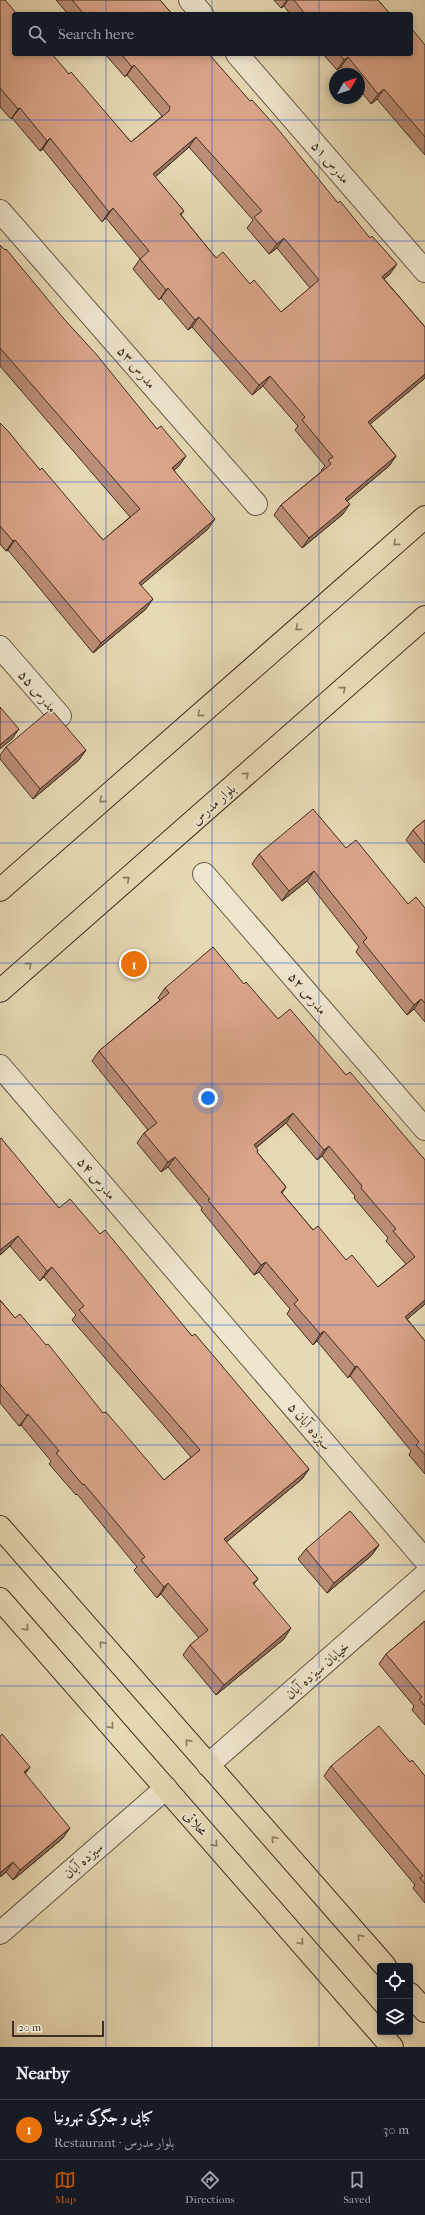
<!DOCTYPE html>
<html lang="en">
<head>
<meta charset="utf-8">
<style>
  :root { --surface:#171b24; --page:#242831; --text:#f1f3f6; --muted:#9ea1a6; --line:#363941; --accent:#b45309 }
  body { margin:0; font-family:"IM FELL French Canon",Amiri,serif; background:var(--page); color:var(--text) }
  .controls { position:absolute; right:12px; bottom:12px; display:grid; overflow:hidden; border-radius:4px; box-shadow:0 2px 6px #0003 }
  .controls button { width:36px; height:36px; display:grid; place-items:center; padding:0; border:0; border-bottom:1px solid var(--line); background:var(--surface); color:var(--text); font:20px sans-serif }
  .compass { position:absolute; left:329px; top:68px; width:36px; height:36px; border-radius:50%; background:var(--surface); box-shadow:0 2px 6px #0003; rotate:51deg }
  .scale { position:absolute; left:12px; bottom:10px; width:92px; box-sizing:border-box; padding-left:4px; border:2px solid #402e20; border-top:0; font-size:11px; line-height:14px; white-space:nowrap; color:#402e20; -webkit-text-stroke:3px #efe6ce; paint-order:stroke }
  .you { position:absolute; left:208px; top:1098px; width:14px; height:14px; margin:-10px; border:3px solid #fff; border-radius:50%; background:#1a73e8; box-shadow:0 0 0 6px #1a73e833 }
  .badge { display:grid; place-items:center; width:26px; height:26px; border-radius:50%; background:var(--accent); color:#fff; font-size:13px; font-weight:700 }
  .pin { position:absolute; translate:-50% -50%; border:2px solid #fff; box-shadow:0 1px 4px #0006 }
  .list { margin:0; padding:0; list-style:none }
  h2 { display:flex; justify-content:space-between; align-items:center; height:52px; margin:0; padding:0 16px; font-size:17px }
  h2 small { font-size:13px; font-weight:400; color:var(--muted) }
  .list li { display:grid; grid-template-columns:26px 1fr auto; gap:12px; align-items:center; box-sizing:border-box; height:60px; padding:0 16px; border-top:1px solid var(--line) }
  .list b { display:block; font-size:15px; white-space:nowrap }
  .list p { margin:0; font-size:13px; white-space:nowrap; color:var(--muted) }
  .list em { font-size:13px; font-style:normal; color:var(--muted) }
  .icon { flex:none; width:22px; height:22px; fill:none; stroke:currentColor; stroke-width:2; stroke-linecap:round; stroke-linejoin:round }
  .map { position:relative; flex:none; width:425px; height:2047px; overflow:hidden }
  .search { position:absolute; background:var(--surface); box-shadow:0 2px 6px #0003; left:12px; right:12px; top:12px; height:44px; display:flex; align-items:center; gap:10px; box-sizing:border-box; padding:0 14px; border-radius:4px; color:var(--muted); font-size:15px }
  .sheet { height:112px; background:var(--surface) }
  nav { display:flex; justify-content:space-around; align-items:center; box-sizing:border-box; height:56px; border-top:1px solid var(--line); background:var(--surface); font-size:11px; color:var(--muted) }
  nav a { display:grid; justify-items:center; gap:2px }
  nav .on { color:var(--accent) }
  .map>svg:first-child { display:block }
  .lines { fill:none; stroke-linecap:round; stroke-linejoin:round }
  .minor-casing { stroke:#6a5945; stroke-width:24 }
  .major-casing { stroke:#402e20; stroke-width:24 }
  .minor { stroke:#efe6ce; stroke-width:22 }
  .major { stroke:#e7d9b4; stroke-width:22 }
  .wall { fill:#bc8e77; stroke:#402e20; fill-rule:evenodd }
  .shaded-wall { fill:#997461; stroke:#402e20 }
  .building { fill:#dba58a; stroke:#402e20; fill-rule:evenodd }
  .oneway { stroke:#8b7b63 }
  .grid { fill:none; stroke:#1d4ed8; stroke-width:1; stroke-opacity:0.55 }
  .labels { text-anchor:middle; stroke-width:3.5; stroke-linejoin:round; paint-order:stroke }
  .street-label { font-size:14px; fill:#402e20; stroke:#efe6ce }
</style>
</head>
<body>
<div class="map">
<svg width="425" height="2047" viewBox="0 0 425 2047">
  <rect width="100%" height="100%" fill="#e7d9b4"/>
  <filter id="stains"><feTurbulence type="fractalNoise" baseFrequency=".005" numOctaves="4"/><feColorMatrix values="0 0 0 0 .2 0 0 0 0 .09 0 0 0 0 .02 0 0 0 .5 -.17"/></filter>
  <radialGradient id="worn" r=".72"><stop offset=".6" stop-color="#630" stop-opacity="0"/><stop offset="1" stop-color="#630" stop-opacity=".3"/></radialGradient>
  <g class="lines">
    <g class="minor-casing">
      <path id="minor" d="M190 0 202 14
        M237 54 425 271
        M0 211 256 504
        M0 647 60 716
        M204 874 425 1129
        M0 1066 425 1560
        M208 1765 425 1575
        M0 1933 166 1788"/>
    </g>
    <g class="major-casing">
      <path id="major" d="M0 890 425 517
        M0 991 425 617
        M0 1527 385 1966
        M0 1599 392 2047
        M410 1994 425 2011"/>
    </g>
    <use href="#minor" class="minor"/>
    <use href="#major" class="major"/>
  </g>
  <path class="wall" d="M0 0 14 14 131 142 162 116 127 75 125 77 105 54H209L390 274 384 279 425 327V378L370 424 396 456 389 466 347 501 343 514 302 548 274 515 281 505 322 471 321 470 325 466 295 430 298 426 263 386 252 395 192 327 188 330 161 298 159 300 133 269 140 259 106 218 102 222 43 149 40 151 12 118 11 119 0 107ZM189 147 253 220 247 228 269 254 277 248 310 288 281 312 250 284 216 258 181 215 184 211 155 177Z
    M56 0H160L172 14H68Z
    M274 0H378L390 14H290L284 6 281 8Z
    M425 45V155L377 99 371 104 359 89V74H346L341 67 337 70 323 54H411Z
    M0 245 179 466 174 470 208 529 141 585 146 609 93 653 8 550 6 551 0 544V423L40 470 103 540 130 517 0 366Z
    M6 747 86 750 79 760 33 799 0 759V755Z
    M425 820V863L406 840 413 830Z
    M346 848 408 904 425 908V1022L414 1009 407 1015 356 952 359 947 307 881 282 901 252 864 259 854Z
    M244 984 278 1019 346 1075 425 1160V1304L407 1319 425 1341V1474L409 1455 411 1451 350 1376 348 1378 317 1341 313 1345 287 1314 290 1309 259 1272 254 1275 201 1210 202 1208 168 1167 161 1172 137 1143 144 1133 148 1130 92 1061 99 1051 160 1000 158 998 165 988ZM286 1123 317 1160 322 1156 355 1196 354 1198 388 1238 386 1241 406 1264 378 1287 346 1260 313 1230 282 1193 286 1187 257 1152 258 1150 256 1148Z
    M0 1139 59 1208 100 1234 192 1336 309 1469 302 1479 226 1542 258 1579 254 1584 284 1639 216 1695 183 1655 190 1645 199 1638 161 1594 157 1598 134 1570 137 1567 77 1494 76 1495 49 1464 51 1461 21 1425 19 1426 0 1403V1300L15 1318 103 1413 164 1480 191 1457 72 1320 76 1315 44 1277 40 1281 10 1246 0 1255Z
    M379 1545 371 1556 327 1593 298 1559 306 1549Z
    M425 1621V1725L412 1710 414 1706 379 1664 386 1654Z
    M0 1736 25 1774 63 1838 13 1880 6 1872 0 1877Z
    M410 1762 425 1776V1903L413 1888 415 1885 324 1776 331 1766Z"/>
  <path class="shaded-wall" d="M287 0H288L284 6 281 8Z
    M348 57 341 67 337 70 344 60Z
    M134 65 127 75 125 77 132 67Z
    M384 89 377 99 371 104 378 94Z
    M20 108 12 118 11 119 18 109Z
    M196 137 189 147 146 185 153 174Z
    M50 138 43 149 40 151 47 141Z
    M113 208 106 218 102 222 109 212Z
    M284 238 277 248 269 254 277 244Z
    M397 264 390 274 375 287 382 277Z
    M168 288 161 298 159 300 166 290Z
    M199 317 192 327 188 330 195 320Z
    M425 374V378L361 432 368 422Z
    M270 376 263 386 252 395 259 385Z
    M186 456 179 466 165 478 172 468Z
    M396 456 389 466 338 509 345 499Z
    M350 504 343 514 302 548 309 538Z
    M215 519 208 529 132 593 139 583Z
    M15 540 8 550 6 551 13 541Z
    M153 599 146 609 93 653 101 643Z
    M19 729 12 739 0 749V745Z
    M86 750 79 760 33 799 40 789Z
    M314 871 307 881 282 901 289 891Z
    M421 999 414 1009 407 1015 414 1005Z
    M293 1113 286 1123 247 1155 254 1145Z
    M329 1146 322 1156 317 1160 324 1150Z
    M175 1157 168 1167 161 1172 168 1162Z
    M18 1236 10 1246 0 1255V1250Z
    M266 1262 259 1272 254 1275 261 1265Z
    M52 1267 44 1277 40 1281 47 1271Z
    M425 1300V1304L398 1327 405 1317Z
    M324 1331 317 1341 313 1345 320 1334Z
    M357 1366 350 1376 348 1378 355 1367Z
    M28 1414 21 1425 19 1426 27 1416Z
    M309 1469 302 1479 217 1550 224 1539Z
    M379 1545 371 1556 327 1593 334 1583Z
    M168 1583 161 1594 157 1598 164 1587Z
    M291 1628 284 1639 216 1695 224 1685Z
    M30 1767 23 1777 24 1772Z
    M70 1828 63 1838 13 1880 20 1870Z
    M13 1862 6 1872 0 1877V1873Z"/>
  <path class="building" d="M0 0H5L17 14H14V54H52L69 74 71 72 131 142 169 111 170 107 134 65 132 67 121 54H209L250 101 252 100 277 128 338 203 340 201 370 238 372 236 397 264 382 277 425 327V374L368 422 396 456 345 499 350 504 309 538 281 505 331 464 328 460 333 457 302 420 305 417 270 376 259 385 199 317 195 320 168 288 166 290 140 259 149 251 113 208 109 212 50 138 47 141 20 108 18 109 0 88ZM196 137 262 211 254 217 277 244 284 238 319 280 281 312 254 280 250 284 223 252 216 258 180 214 184 211 153 174Z
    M72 0H160L172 14H84Z
    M294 0H378L390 14H305Z
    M411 28 425 45V137L384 89 378 94 348 57 344 60 339 54H411Z
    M0 245 5 250 6 249 64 319 96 354 157 429 161 426 186 456 172 468 215 519 139 583 153 599 101 643 15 540 13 541 0 526V423L8 431 40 470 42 468 103 540 140 509 0 348Z
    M0 707 19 729 0 745Z
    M51 709 86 750 40 789 6 747Z
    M313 809 346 848 356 840 408 904 416 897 425 908V1003L421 999 414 1005 363 942 367 938 314 871 289 891 259 854Z
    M425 820V845L413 830Z
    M213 947 244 984 246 982 278 1019 290 1009 346 1075 350 1072 425 1160V1300L405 1317 425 1341V1455L416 1445 419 1442 357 1366 355 1367 324 1331 320 1334 294 1304 298 1300 266 1262 261 1265 208 1200 210 1199 175 1157 168 1162 144 1133 157 1123 99 1051 169 993 165 988ZM293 1113 324 1150 329 1146 362 1186 361 1188 396 1229 393 1231 415 1257 378 1287 352 1255 346 1260 318 1226 313 1230 281 1192 286 1187 257 1152 258 1150 254 1145Z
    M1 1138 59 1208 70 1199 100 1234 105 1230 192 1336 195 1334 309 1469 224 1539 258 1579 253 1583 291 1628 224 1685 190 1645 208 1630 168 1583 164 1587 141 1560 145 1557 84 1484 83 1485 56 1453 59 1451 28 1414 27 1416 0 1384V1300L15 1318 20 1314 46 1345 48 1344 103 1413 106 1412 164 1480 200 1450 79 1310 84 1306 52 1267 47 1271 18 1236 0 1250V1139Z
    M350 1511 379 1545 334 1583 306 1549Z
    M425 1621V1706L419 1699 422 1697 386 1654Z
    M379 1726 410 1762 412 1760 425 1776V1884L420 1878 423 1876 331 1766Z
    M2 1734 30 1767 24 1772 70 1828 20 1870 13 1862 0 1873V1736Z"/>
  <defs><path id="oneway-chevron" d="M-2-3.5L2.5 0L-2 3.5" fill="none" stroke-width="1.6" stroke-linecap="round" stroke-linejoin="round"/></defs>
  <g class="oneway">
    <use href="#oneway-chevron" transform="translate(396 543) rotate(139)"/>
    <use href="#oneway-chevron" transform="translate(298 628) rotate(139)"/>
    <use href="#oneway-chevron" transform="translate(343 689) rotate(-41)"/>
    <use href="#oneway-chevron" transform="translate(200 714) rotate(139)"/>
    <use href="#oneway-chevron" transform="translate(246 775) rotate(-41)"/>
    <use href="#oneway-chevron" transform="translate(102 800) rotate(139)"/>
    <use href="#oneway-chevron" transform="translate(127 879) rotate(-41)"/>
    <use href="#oneway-chevron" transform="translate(29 965) rotate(-41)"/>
    <use href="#oneway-chevron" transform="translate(26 1628) rotate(49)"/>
    <use href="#oneway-chevron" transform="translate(102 1644) rotate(-131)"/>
    <use href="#oneway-chevron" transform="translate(111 1726) rotate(49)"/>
    <use href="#oneway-chevron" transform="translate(188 1742) rotate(-131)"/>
    <use href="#oneway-chevron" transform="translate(274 1839) rotate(-131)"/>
    <use href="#oneway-chevron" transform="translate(215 1844) rotate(49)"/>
    <use href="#oneway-chevron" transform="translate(360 1937) rotate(-131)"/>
    <use href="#oneway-chevron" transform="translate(301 1942) rotate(49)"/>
  </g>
  <path class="grid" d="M106 0V14M212 0V14M319 0V14M106 54V2047M212 54V2047M319 54V2047M0 120H425M0 241H425M0 361H425M0 482H425M0 602H425M0 722H425M0 843H425M0 963H425M0 1084H425M0 1204H425M0 1325H425M0 1445H425M0 1565H425M0 1686H425M0 1806H425M0 1927H425"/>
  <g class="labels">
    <g class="street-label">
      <text transform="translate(331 162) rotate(49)" y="5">مدرس ۵۱</text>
      <text transform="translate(137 367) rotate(49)" y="5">مدرس ۵۳</text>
      <text transform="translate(38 691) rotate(49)" y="5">مدرس ۵۵</text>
      <text transform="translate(213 804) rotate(-41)" y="5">بلوار مدرس</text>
      <text transform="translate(308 993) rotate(49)" y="5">مدرس ۵۲</text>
      <text transform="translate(97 1178) rotate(49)" y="5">مدرس ۵۴</text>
      <text transform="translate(310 1426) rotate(49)" y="5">سیزده آبان ۵</text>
      <text transform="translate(317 1670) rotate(-41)" y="5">خیابان سیزده آبان</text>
      <text transform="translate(196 1823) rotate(49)" y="5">محلاتی</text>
      <text transform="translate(83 1860) rotate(-41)" y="5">سیزده آبان</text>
    </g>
  </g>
  <rect width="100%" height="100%" filter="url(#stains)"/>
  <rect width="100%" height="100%" fill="url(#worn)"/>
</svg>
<div class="controls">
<button><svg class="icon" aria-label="locate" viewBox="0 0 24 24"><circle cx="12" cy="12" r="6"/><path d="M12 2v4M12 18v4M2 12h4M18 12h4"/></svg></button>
<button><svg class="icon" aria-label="layers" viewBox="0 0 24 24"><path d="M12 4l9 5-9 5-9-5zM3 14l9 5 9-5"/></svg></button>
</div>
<svg class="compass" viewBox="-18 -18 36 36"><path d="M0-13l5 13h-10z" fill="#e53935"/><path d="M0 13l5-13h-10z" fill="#9ea1a6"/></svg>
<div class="scale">20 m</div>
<div class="you"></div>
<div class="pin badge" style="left:134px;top:964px;background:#e8710a">1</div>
<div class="search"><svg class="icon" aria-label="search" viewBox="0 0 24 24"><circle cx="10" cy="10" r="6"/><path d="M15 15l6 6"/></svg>Search here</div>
</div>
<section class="sheet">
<h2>Nearby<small></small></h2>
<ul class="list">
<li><span class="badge" style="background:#e8710a">1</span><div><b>کبابی و جگرکی تهرونیا</b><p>Restaurant · بلوار مدرس</p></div><em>30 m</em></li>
</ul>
</section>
<nav>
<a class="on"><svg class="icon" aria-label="map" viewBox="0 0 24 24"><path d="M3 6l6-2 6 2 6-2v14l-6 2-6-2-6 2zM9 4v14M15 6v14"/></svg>Map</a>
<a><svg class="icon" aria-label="directions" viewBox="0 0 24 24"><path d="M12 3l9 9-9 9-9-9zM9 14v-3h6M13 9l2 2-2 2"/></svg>Directions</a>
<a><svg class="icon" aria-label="saved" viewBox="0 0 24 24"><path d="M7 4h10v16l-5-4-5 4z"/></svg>Saved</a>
</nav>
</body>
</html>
